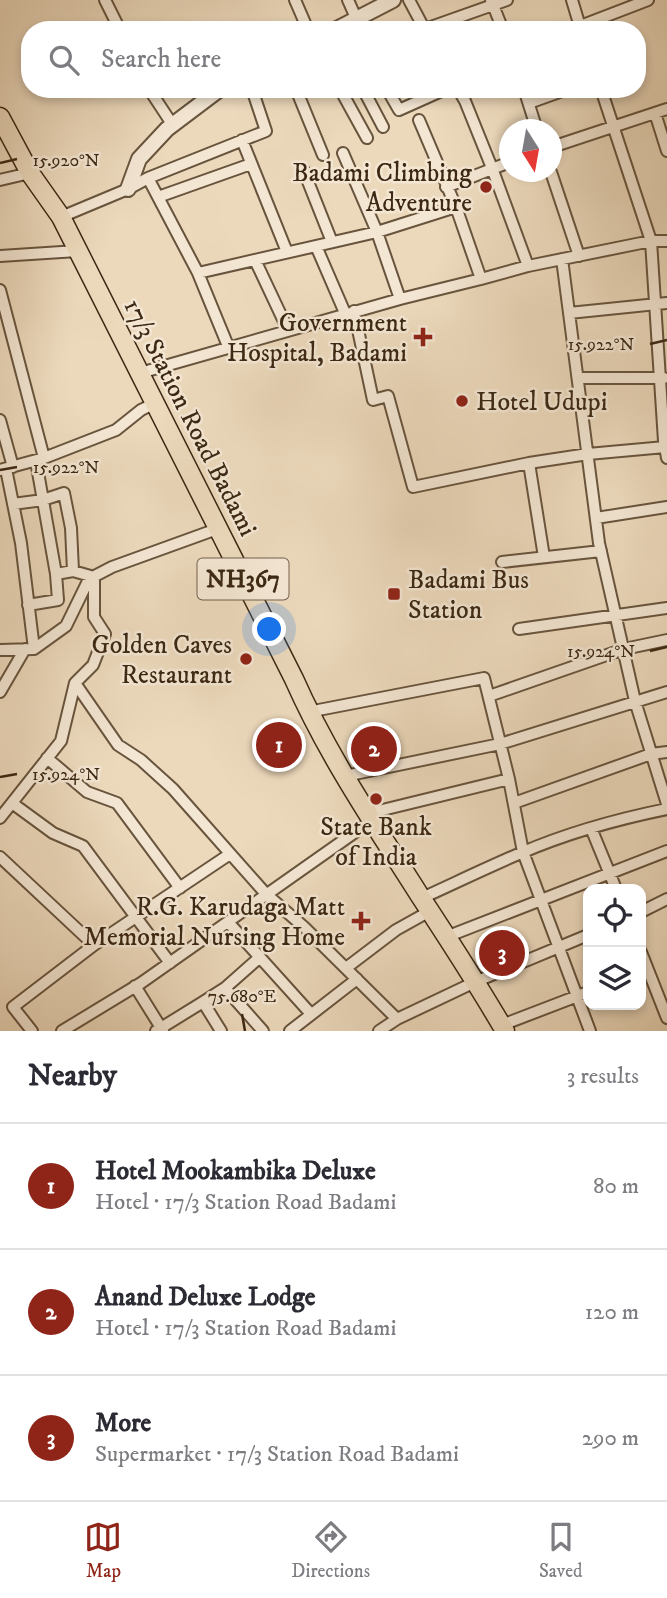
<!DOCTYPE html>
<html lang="en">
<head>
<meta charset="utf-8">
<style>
  :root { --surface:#fff; --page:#f2f2f3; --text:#2b2b33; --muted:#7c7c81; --line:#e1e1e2; --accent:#8f2418 }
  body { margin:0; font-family:"IM FELL DW Pica",serif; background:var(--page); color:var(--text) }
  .controls { position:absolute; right:21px; bottom:21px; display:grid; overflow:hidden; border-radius:14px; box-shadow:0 4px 10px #0003 }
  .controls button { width:63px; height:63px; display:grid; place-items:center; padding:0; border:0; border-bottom:2px solid var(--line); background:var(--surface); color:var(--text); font:35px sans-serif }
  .compass { position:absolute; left:499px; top:119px; width:63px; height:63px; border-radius:50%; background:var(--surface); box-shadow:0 4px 10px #0003; rotate:169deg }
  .you { position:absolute; left:270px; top:630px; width:24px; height:24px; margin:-18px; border:5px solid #fff; border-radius:50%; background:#1a73e8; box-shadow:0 0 0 10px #1a73e833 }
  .badge { display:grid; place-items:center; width:46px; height:46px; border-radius:50%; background:var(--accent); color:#fff; font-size:23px; font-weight:700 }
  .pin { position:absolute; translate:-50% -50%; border:4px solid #fff; box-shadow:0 2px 7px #0006 }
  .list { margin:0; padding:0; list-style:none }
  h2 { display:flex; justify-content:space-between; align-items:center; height:91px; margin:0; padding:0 28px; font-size:30px }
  h2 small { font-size:23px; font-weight:400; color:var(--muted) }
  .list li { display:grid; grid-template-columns:46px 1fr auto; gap:21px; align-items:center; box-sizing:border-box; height:126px; padding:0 28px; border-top:2px solid var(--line) }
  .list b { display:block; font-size:26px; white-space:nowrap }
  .list p { margin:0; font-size:23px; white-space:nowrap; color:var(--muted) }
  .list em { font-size:23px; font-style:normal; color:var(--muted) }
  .icon { flex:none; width:38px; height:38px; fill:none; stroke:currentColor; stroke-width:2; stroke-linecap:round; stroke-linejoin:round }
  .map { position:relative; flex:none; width:667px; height:1031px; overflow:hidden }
  .search { position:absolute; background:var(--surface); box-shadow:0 4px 10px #0003; left:21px; right:21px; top:21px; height:77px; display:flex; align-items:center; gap:18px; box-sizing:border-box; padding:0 24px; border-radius:28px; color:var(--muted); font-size:26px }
  .sheet { height:469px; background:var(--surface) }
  nav { display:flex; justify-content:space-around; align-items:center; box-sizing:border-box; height:98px; border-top:2px solid var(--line); background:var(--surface); font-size:19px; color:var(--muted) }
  nav a { display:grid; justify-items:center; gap:4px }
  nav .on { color:var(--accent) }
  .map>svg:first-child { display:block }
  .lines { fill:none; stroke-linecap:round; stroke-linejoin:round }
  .minor-casing { stroke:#68543d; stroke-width:14 }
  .tertiary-casing { stroke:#68543d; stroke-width:18 }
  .trunk-casing { stroke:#3c2813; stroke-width:21 }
  .minor { stroke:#f3e6d3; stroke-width:10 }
  .tertiary { stroke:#f3e6d3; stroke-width:14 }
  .trunk { stroke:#ecd9bc; stroke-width:18 }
  .ticks { fill:none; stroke:#3c2813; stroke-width:2.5 }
  .poi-dot { fill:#8f2418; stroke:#f3e6d3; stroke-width:2.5 }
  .labels { text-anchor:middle; stroke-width:5; stroke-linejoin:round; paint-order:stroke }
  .shield { fill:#f3e6d3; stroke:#73614d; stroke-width:2 }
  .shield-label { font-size:24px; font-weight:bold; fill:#3c2813 }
  .poi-label { font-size:26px; fill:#3c2813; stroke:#f3e6d3; text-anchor:end }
  .street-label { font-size:26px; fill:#3c2813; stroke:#f3e6d3 }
  .ticks-label { font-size:18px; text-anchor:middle; fill:#3c2813; stroke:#f3e6d3; stroke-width:5; stroke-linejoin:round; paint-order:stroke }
</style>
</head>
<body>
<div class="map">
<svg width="667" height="1031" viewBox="0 0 667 1031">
  <rect width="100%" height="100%" fill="#ecd9bc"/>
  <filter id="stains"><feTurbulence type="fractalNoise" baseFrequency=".00286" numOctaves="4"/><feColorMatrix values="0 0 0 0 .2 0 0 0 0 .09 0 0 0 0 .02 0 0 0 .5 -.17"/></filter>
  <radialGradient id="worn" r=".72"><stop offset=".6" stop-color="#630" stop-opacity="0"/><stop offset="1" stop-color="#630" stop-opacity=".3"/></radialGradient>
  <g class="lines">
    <g class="minor-casing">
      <path id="minor" d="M105 0 120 30
        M295 0 308 30
        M348 0 356 18
        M409 0 425 30
        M491 0 503 30
        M572 0 581 30
        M425 29 507 0
        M570 30 648 0
        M149 89 172 124
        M296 89 323 155
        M340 89 367 138
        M363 89 383 127
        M387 89 399 110 446 89
        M458 89 465 101 492 168 528 266
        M524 89 537 130
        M601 89 651 241 664 441 667 458
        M529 103 568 89
        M655 113 667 151
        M419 120 456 207 481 279
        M242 140 287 252
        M552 147 667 109
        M343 153 377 232 400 299
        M303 169 332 242
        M551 172 579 256
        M148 178 266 131 252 89
        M0 180 30 173
        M446 187 510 162
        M158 197 251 164
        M61 217 128 189 148 178 198 273 228 346
        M316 246 345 313
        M0 256 77 251
        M562 259 599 543 635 701 667 804
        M255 260 288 330
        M198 273 377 232 456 207
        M0 290 44 458 0 470
        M354 311 373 400 388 396 413 487 529 463
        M569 313 667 303
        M140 373 400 299 481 279 528 266 651 241H667
        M578 378H664
        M0 420 13 467
        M44 458 116 430 141 410 155 403
        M6 469 21 543 34 649
        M13 504 43 500 64 493 71 528 73 571
        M596 518 667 507
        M544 557 529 463 588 454 665 447
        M502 562 601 551
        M28 605 58 600 56 574
        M519 629 667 608
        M0 650 34 649 66 626 89 579 112 567 217 529
        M75 683 118 745 141 760 173 789 266 894 304 927 397 1019
        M0 692 25 649
        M489 696 624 649 667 640
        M308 712 484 678 509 779 366 814
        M47 758 87 792 117 803 180 888
        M345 776 500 744 667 692
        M509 779 523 852 590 1031
        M12 803 53 833 83 846 170 963
        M514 803 651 754 667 752
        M0 818 61 741 75 683 93 665 105 634 94 617V577L73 571 56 574 36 461
        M591 828 616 889
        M0 857 94 945 230 854
        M422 898C455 883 488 867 521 853 567 833 618 819 667 809
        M641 912 667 899
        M228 922 311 1014
        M446 937 667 851
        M641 952 667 1018
        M346 968 396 930 430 911
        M135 986 163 1031
        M225 988 263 1031
        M203 1002 225 988 260 957
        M502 1025 588 992
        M32 1031 13 1007 94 945
        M62 1031 141 983 371 821
        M156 1031 203 1002 221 1031
        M290 1031 357 979
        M379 1031 397 1019 475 982 588 935"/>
    </g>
    <g class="tertiary-casing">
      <path id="tertiary" d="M335 30 393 0
        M128 189 139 159 167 129 220 89"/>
    </g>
    <g class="trunk-casing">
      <path id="trunk" d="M0 117 30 173 61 217 294 679C328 756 375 825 420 896 449 940 478 985 505 1031"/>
    </g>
    <use href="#minor" class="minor"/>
    <use href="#tertiary" class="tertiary"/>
    <use href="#trunk" class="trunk"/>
  </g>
  <path class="ticks" d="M0 163 17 159M650 344 667 340M0 470 17 467M650 651 667 647M0 777 17 774M242 1014 245 1031"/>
  <g class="poi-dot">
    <circle cx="486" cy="187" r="7"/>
    <path d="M419.5 326.5h7v7h7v7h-7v7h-7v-7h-7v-7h7z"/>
    <circle cx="462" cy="401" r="7"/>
    <rect x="387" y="587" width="14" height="14" rx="3.5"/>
    <circle cx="246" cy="659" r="7"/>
    <circle cx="376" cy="799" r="7"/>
    <path d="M357.5 910.5h7v7h7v7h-7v7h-7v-7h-7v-7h7z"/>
  </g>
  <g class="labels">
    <rect class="shield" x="197.5" y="558.5" width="91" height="41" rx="5"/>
    <g class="shield-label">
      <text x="243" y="587">NH367</text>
    </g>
    <g class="poi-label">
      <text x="472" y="181">Badami Climbing<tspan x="472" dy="30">Adventure</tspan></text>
      <text x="407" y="331">Government<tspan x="407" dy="30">Hospital, Badami</tspan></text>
      <text x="476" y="410" text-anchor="start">Hotel Udupi</text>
      <text x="408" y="588" text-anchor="start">Badami Bus<tspan x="408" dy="30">Station</tspan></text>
      <text x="232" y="653">Golden Caves<tspan x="232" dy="30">Restaurant</tspan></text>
      <text x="376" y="835" text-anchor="middle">State Bank<tspan x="376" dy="30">of India</tspan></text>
      <text x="345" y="915">R.G. Karudaga Matt<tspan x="345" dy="30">Memorial Nursing Home</tspan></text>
    </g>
    <g class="street-label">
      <text transform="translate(191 417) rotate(63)" y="9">17/3 Station Road Badami</text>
    </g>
  </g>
  <g class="ticks-label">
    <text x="66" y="166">15.920°N</text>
    <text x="601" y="350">15.922°N</text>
    <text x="66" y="473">15.922°N</text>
    <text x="601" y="657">15.924°N</text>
    <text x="66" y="780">15.924°N</text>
    <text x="242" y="1002">75.680°E</text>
  </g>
  <rect width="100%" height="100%" filter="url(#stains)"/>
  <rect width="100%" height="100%" fill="url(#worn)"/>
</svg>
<div class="controls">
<button><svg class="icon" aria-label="locate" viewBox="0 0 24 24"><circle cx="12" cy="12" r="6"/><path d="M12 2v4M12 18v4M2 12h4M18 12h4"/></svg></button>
<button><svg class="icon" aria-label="layers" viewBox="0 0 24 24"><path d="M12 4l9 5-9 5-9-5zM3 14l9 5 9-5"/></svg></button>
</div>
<svg class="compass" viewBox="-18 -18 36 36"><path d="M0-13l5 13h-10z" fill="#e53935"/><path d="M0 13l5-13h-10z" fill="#7c7c81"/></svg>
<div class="you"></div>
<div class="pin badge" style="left:279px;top:745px">1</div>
<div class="pin badge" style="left:374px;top:749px">2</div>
<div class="pin badge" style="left:502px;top:953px">3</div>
<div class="search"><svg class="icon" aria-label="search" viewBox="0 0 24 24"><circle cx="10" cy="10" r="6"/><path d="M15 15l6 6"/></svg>Search here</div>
</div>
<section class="sheet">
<h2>Nearby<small>3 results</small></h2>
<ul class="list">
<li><span class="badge">1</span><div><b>Hotel Mookambika Deluxe</b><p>Hotel · 17/3 Station Road Badami</p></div><em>80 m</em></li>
<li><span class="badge">2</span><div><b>Anand Deluxe Lodge</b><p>Hotel · 17/3 Station Road Badami</p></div><em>120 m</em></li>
<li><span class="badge">3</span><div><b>More</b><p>Supermarket · 17/3 Station Road Badami</p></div><em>290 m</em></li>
</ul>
</section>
<nav>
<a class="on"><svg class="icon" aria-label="map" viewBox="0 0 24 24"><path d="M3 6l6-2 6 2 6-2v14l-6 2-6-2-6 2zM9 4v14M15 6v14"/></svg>Map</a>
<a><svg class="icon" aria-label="directions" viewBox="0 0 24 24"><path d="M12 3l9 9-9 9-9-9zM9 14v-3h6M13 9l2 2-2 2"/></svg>Directions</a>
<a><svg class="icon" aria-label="saved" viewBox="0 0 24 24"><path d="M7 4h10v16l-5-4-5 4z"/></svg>Saved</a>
</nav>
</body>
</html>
